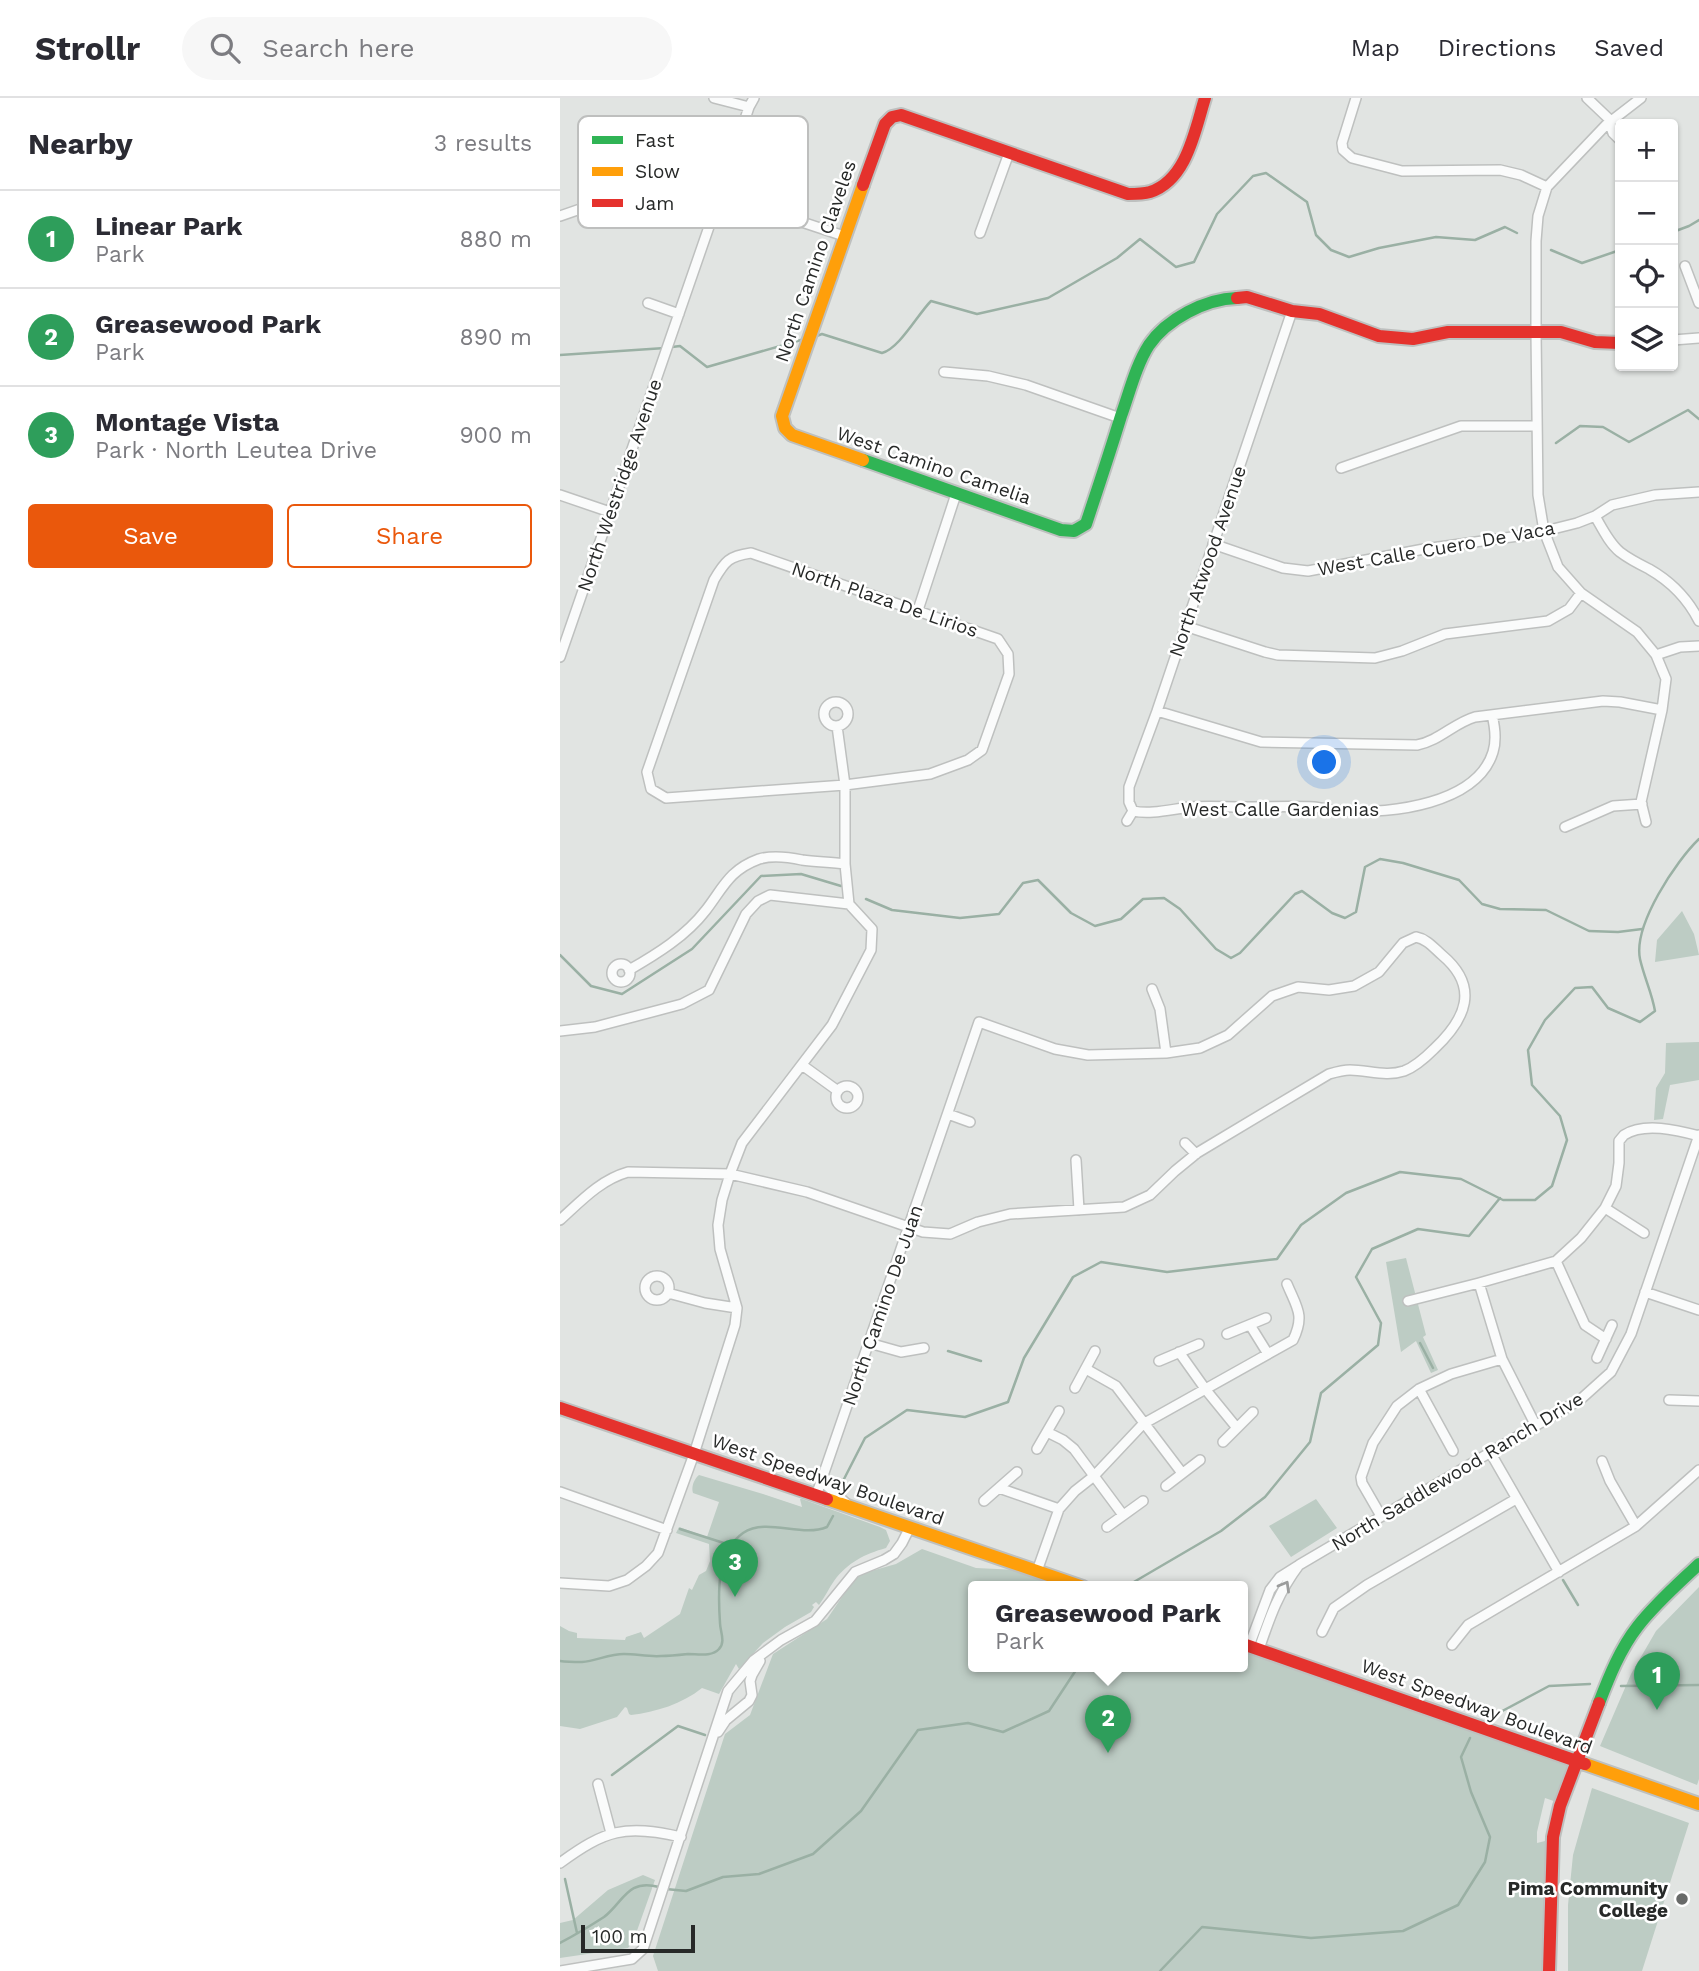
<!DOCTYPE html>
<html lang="en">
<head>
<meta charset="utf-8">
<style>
  :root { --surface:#fff; --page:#f7f7f7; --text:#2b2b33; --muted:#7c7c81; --line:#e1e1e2; --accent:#ea580c }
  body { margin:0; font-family:"Work Sans",sans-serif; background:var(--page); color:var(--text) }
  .controls { position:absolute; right:21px; top:21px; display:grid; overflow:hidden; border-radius:7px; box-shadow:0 2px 5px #0004 }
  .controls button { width:63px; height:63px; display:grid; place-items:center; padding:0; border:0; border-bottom:2px solid var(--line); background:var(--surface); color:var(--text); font:35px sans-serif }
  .scale { position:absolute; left:21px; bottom:18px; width:114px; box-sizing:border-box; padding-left:7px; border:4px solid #272928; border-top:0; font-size:19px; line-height:24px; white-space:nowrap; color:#272928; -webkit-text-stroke:5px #fff; paint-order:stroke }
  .you { position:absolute; left:765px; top:665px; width:24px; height:24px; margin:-18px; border:5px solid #fff; border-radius:50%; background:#1a73e8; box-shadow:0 0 0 10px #1a73e833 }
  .badge { display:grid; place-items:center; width:46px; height:46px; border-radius:50%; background:var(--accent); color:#fff; font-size:23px; font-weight:700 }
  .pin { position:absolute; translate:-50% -58px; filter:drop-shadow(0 2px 4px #0008) }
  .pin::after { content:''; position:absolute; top:37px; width:24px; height:21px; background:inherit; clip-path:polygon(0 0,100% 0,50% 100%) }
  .popup { position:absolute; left:408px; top:1483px; width:280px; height:91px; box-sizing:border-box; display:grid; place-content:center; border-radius:7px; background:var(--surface); filter:drop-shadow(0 2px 5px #0005); font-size:23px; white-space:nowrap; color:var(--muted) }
  .popup b { font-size:26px; color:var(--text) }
  .popup::after { content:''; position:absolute; left:50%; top:100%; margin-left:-14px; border:14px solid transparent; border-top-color:var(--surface) }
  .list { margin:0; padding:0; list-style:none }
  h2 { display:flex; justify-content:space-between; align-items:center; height:91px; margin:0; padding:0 28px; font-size:30px }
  h2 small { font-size:23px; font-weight:400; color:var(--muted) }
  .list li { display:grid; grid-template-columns:46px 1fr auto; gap:21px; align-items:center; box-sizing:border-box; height:98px; padding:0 28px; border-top:2px solid var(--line) }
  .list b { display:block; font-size:26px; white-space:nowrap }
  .list p { margin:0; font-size:23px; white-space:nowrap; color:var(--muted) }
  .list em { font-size:23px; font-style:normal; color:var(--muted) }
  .actions { display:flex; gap:14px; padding:21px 28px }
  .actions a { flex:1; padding:16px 0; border:2px solid var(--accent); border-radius:7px; text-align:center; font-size:24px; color:var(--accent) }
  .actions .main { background:var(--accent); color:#fff }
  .icon { flex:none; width:38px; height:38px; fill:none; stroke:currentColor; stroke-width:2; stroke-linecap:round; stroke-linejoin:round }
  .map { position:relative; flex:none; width:1139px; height:1873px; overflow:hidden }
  header { display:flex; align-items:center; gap:42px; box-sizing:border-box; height:98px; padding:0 35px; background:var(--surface); border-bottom:2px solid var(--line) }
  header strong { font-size:33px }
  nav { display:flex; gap:38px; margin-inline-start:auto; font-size:24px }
  .search { width:490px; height:63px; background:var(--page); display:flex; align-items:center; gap:18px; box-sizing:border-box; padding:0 24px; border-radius:38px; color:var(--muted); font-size:26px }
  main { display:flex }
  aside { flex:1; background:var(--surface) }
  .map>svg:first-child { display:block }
  .green { fill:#bdccc4 }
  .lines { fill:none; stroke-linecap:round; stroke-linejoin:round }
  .stream { stroke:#9ab0a4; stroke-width:2.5 }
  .street-casing { stroke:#bec0bf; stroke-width:12 }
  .fast-casing { stroke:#bec0bf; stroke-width:16 }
  .slow-casing { stroke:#bec0bf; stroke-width:16 }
  .jam-casing { stroke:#bec0bf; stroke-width:16 }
  .street { stroke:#fafbfb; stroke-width:9 }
  .fast { stroke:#30b455; stroke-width:12 }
  .slow { stroke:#ff9f0a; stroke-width:12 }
  .jam { stroke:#e5322d; stroke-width:12 }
  .oneway { stroke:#9b9c9c }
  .poi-dot { fill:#686a69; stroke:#fff; stroke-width:2.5 }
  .labels { text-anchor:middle; stroke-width:5; stroke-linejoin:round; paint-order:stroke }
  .street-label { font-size:19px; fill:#272928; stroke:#fff }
  .poi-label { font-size:19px; font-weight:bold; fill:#272928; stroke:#fff; text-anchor:end }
  .key { fill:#fff; stroke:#bebfbe; stroke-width:2 }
  .key-label { font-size:19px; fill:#272928 }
</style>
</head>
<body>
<header>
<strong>Strollr</strong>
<div class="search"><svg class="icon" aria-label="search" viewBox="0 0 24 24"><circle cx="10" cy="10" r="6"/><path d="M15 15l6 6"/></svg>Search here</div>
<nav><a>Map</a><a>Directions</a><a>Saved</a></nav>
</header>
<main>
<aside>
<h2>Nearby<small>3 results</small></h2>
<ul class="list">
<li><span class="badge" style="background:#2e9e5b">1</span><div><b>Linear Park</b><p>Park</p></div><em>880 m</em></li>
<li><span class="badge" style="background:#2e9e5b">2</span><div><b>Greasewood Park</b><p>Park</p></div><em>890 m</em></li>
<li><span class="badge" style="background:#2e9e5b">3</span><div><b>Montage Vista</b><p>Park · North Leutea Drive</p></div><em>900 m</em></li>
</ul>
<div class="actions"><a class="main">Save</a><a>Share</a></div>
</aside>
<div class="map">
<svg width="1139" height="1873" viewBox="0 0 1139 1873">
  <rect width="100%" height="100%" fill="#e1e4e2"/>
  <path class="green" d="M1122 813 1134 836 1139 857 1095 864 1097 842Z
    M1139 944V982L1110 987 1103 1021 1094 1022 1096 990 1105 975 1106 945Z
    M846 1160 866 1237 863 1239 878 1272 871 1275 856 1243 841 1254 826 1164Z
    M139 1377 203 1396 242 1409 240 1401H242L320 1429 326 1432 330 1443 326 1450C305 1456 288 1464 274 1483 269 1490 265 1499 259 1507L256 1504 252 1507 254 1509 251 1514 225 1529 203 1545 179 1571 176 1566 159 1596 142 1590C122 1606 96 1614 71 1617L69 1616 67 1610 65 1609 57 1619 20 1631 0 1628V1528L9 1533 17 1535V1540L65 1542 66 1539 81 1534 84 1540 120 1516 129 1490 132 1492 139 1477 146 1473 150 1463 149 1446 116 1435 119 1429 147 1439 159 1404 133 1395C131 1389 134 1381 139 1377Z
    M756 1401 777 1430 731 1459 709 1428Z
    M362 1451 416 1470 477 1473 521 1489H413V1569H683V1546L1014 1668 1002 1706 985 1700 977 1734V1745L993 1741V1873H98L93 1858 165 1636 190 1617 213 1556 267 1521 297 1477 336 1466Z
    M1139 1489V1681L1137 1687 1040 1648 1071 1576 1096 1533Z
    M1032 1690 1129 1725 1082 1873H1008V1807L1013 1757Z
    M83 1777 95 1782 73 1844 68 1850 0 1860V1825L13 1822 48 1792Z"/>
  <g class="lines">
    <path class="stream" d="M1113 134 1129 128 1139 122
      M991 152 1022 165 1060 152
      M254 239 262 236 322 255C339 251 358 216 371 203L417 216 488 200 557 160 580 141 616 169 634 164 657 116 693 78 706 75 747 104 756 137 771 152 789 159 819 150 876 139 915 142 945 129 957 135
      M112 249 120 248 147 269 241 242
      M0 257 105 250
      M996 345 1020 328 1043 329 1069 344 1128 312 1139 321
      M306 801 332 812 400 820 439 816 463 785 478 782 511 815 535 828 561 821 583 801 604 800 620 811 656 851 671 860 680 855 735 796 742 793 772 815 785 820 796 814 805 769 820 761 843 765 899 782 922 806 940 811 986 812 1029 833 1058 834 1082 831
      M0 857 31 888 62 896 132 851 201 778 241 776 281 788
      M860 1245 873 1270
      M388 1253 421 1263
      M283 1383 305 1340 347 1312 405 1319 448 1304 464 1260 513 1179 541 1164 607 1174 717 1161 741 1127 786 1095 840 1074 901 1081 943 1102H975L992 1088 1007 1042 1000 1018 972 987 968 952 985 922 1015 890 1032 889 1048 910 1080 924 1095 913C1092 895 1084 879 1080 861 1073 827 1116 763 1139 741
      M120 1431 170 1447
      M1003 1482 1018 1507
      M567 1488 661 1433 705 1399 750 1344 761 1295 818 1247 821 1225 796 1179 812 1151 858 1131 909 1138 940 1100
      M0 1563C7 1564 15 1564 22 1564 36 1563 49 1556 64 1556 76 1556 89 1559 101 1558 110 1558 119 1557 128 1556 138 1556 152 1559 159 1551 166 1544 160 1533 160 1525 158 1496 156 1454 183 1435 207 1419 241 1440 267 1429L273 1418
      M1061 1588 1139 1587
      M931 1619 989 1588 1030 1586
      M52 1677 118 1628 145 1637
      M5 1781 17 1835
      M106 1791 126 1793 163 1779 199 1776 253 1756 301 1713 358 1632 408 1625 443 1634 489 1613 518 1569
      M0 1845C15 1837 30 1828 44 1819 63 1805 67 1780 99 1789
      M600 1873 642 1829 751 1840 843 1833 898 1807 925 1764 930 1739 911 1694 901 1659 910 1640"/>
    <g class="street-casing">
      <path id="street" d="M154 0 189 9
        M796 0 782 45 783 52 792 60 842 73 940 72 961 77 987 89
        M1027 0 1048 20 1053 35 1060 42
        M1081 0 1046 27 987 89 978 118 976 143V234L978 397 984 433 998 469 1021 495 1077 534 1096 557 1106 581 1102 612 1081 704 1086 724
        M0 118 98 84H121L284 138
        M420 135 449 55
        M1125 168 1139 205
        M88 205 119 216
        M1113 242 1139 240
        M384 274 428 278 466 287 560 320
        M781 370 901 328H977
        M0 397 50 414
        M1035 418C1042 430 1049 445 1060 454 1069 461 1079 466 1089 471 1110 483 1128 501 1139 523
        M653 446 723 470 748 473 864 451 973 436 1017 425 1035 418 1052 407 1095 397 1139 394
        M191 455 438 541 448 556 449 576 422 652 408 662 370 676 285 687 106 700 91 691 87 674 154 482C165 463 169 458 191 455Z
        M358 512 396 396
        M625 528 705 554 718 557 815 560 842 553 885 536 988 523 1009 511 1021 495
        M1096 557 1120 549 1139 548
        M0 559 160 97 189 9 194 0
        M264 616a12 12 0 1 1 24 0a12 12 0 1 1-24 0Z
        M597 613 701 644 857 647C879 643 894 625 915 619L1043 603 1060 604 1102 612
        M573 713 569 704V689L597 613 732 213
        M573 713C591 717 612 711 631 709 649 708 667 709 684 709 707 709 731 708 754 709 764 710 775 713 785 713 831 716 917 706 933 654 937 641 935 629 932 617
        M567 723 573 713
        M1005 729 1053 708 1082 706
        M52 875a9 9 0 1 1 18 0a9 9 0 1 1-18 0Z
        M69 872C97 856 126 838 146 812 163 790 169 772 199 761 213 757 228 759 242 762 256 764 271 764 285 766
        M592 891 600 911 606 955
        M0 933 35 929 122 906 149 892 186 816 198 803 210 797 289 806
        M242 967 278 993
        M276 999a11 11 0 1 1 22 0a11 11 0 1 1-22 0Z
        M388 1016 410 1024
        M1064 1037C1084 1024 1117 1032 1139 1038
        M625 1045 636 1056
        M516 1062 519 1112
        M1045 1110 1084 1135
        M0 1122C21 1103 40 1082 68 1074L170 1076 247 1094 363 1134 390 1136 418 1124 450 1116 564 1109 590 1097 615 1073 637 1055 769 976C776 974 783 972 790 972 808 972 826 979 844 973 855 969 865 960 874 951 906 921 920 889 882 857 874 850 867 841 856 839
        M996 1163 1025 1227 1046 1241
        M85 1190a12 12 0 1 1 24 0a12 12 0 1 1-24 0Z
        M919 1185 942 1261 976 1328
        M1085 1194 1139 1212
        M108 1195 145 1205 177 1210
        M848 1203 919 1185 996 1163 1021 1140 1045 1110 1056 1088 1059 1065V1043L1064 1037
        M690 1227 708 1256
        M667 1236 706 1220
        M309 1245 341 1254 364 1250
        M619 1254 646 1292 677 1330
        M1037 1260 1052 1227
        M599 1263 639 1246
        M526 1271 556 1288 622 1375
        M515 1290 535 1253
        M859 1291 893 1353
        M1109 1302 1139 1303
        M487 1334 503 1342 514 1351 563 1417
        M663 1344 693 1314
        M477 1351 499 1313
        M930 1354 999 1474
        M1042 1363 1050 1383 1076 1428
        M263 1379 266 1387 287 1406
        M606 1388 640 1362
        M439 1390 499 1411
        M0 1394 107 1432
        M256 1398 419 924 495 951 528 957 606 955 640 950 668 937 712 898 738 889 769 892 794 888 819 874 843 845 856 839
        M424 1403 457 1374
        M821 1418 802 1385 801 1379 813 1345 837 1308 859 1291 891 1276 942 1261
        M547 1429 583 1403
        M739 1467 1021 1301 1051 1274 1071 1236 1139 1037
        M477 1473 499 1411 515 1393 534 1378 583 1326 733 1242C745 1217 737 1210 727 1186
        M0 1485 49 1488 67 1482 86 1468 98 1455 134 1356 175 1227 177 1210 160 1151 158 1127 162 1102 170 1076 182 1045 272 927 311 852 312 831 289 806 285 766V687L277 628
        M762 1534 774 1510 807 1487 956 1401
        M892 1547 908 1527 1076 1428 1139 1372
        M689 1548 710 1492 720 1479 739 1467C718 1495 710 1519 699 1551
        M158 1634 166 1622 189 1603 192 1597 190 1583 192 1577 200 1563
        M38 1686 51 1735
        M0 1765C45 1732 65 1726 121 1739
        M0 1873 72 1861 83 1851 168 1593 194 1562 221 1542 255 1523 295 1474 324 1462 334 1456 342 1445 350 1429"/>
    </g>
    <g class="fast-casing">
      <path id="fast" d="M303 362 501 432 514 433 526 426C538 390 550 354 561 318 569 296 576 267 589 247 607 221 645 201 677 200
        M1039 1605C1049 1579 1060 1551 1078 1528 1096 1505 1118 1486 1139 1466"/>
    </g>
    <g class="slow-casing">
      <path id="slow" d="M303 87 222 318 225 330 232 337 303 362
        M267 1401 523 1489
        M1025 1666 1139 1706"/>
    </g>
    <g class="jam-casing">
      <path id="jam" d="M303 87 325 26 332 19 341 17 568 96C575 96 583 96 590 94 627 82 635 32 645 0
        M677 200 687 199 732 213 759 216 819 238 853 241 888 234H1001L1035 244 1060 245
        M0 1310 267 1401
        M683 1546 1025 1666
        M989 1873 993 1739 1000 1708 1039 1605"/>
    </g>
    <use href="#street" class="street"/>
    <use href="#fast" class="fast"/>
    <use href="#slow" class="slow"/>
    <use href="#jam" class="jam"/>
  </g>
  <defs><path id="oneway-chevron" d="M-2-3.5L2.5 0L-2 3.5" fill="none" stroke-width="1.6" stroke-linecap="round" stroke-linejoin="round" transform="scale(1.75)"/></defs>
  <use class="oneway" href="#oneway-chevron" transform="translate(725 1488) rotate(-60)"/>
  <circle class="poi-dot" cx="1122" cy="1801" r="7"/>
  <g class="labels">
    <g class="street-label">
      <text transform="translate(255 163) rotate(-71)" y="7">North Camino Claveles</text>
      <text transform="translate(374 367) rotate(19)" y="7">West Camino Camelia</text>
      <text transform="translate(59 387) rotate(-71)" y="7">North Westridge Avenue</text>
      <text transform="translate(876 450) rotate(-10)" y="7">West Calle Cuero De Vaca</text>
      <text transform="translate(647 463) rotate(-71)" y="7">North Atwood Avenue</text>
      <text transform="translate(325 501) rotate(19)" y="7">North Plaza De Lirios</text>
      <text x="720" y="718">West Calle Gardenias</text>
      <text transform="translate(322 1207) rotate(-71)" y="7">North Camino De Juan</text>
      <text transform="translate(897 1373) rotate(-31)" y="7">North Saddlewood Ranch Drive</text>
      <text transform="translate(268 1381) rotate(19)" y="7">West Speedway Boulevard</text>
      <text transform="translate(917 1608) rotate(20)" y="7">West Speedway Boulevard</text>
    </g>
    <g class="poi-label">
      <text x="1108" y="1797">Pima Community<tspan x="1108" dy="22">College</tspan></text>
    </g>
  </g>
  <rect x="18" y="18" width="230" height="112" rx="10" class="key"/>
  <rect x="32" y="38" width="31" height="8" fill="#30b455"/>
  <rect x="32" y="69" width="31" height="9" fill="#ff9f0a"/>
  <rect x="32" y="101" width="31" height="8" fill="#e5322d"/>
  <g class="key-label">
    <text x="75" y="49">Fast</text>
    <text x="75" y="80">Slow</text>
    <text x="75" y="112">Jam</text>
  </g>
</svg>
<div class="controls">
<button>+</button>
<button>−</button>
<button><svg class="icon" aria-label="locate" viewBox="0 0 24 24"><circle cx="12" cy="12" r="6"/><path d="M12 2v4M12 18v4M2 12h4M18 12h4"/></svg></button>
<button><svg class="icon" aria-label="layers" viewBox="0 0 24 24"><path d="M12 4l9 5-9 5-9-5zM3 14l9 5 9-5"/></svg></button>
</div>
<div class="scale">100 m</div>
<div class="you"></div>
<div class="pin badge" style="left:1097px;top:1612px;background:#2e9e5b">1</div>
<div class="pin badge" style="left:548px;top:1655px;background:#2e9e5b">2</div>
<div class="popup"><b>Greasewood Park</b>Park</div>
<div class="pin badge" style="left:175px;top:1499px;background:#2e9e5b">3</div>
</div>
</main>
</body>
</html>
